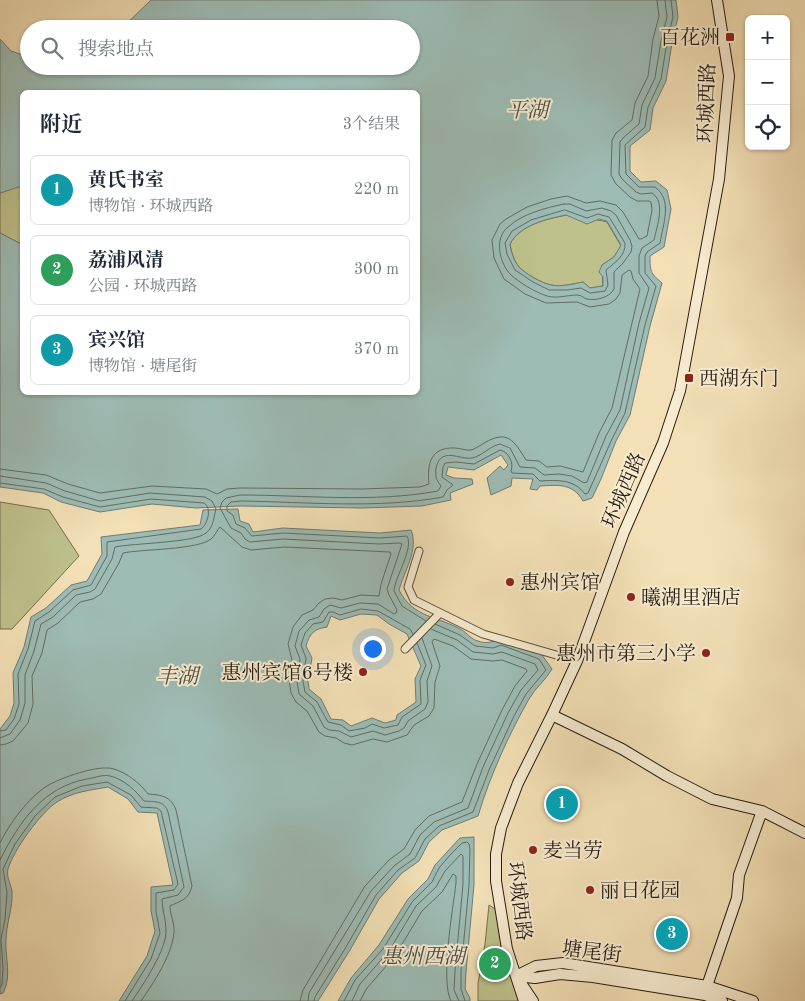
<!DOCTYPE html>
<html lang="zh">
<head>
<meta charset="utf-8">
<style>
  :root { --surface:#fff; --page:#f2f2f3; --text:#1f2937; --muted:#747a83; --line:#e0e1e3; --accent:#8f2418 }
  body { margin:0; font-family:"Old Standard TT","Noto Serif SC",serif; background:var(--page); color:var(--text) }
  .controls { position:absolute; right:15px; top:15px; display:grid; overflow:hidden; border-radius:8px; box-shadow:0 1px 4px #0004 }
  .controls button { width:45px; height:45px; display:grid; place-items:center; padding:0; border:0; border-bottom:1px solid var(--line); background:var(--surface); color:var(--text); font:25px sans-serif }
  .you { position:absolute; left:372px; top:648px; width:18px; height:18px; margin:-12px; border:4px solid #fff; border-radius:50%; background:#1a73e8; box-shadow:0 0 0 8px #1a73e833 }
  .badge { display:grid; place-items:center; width:32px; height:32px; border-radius:50%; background:var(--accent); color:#fff; font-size:16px; font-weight:700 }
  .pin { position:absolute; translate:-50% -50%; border:2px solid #fff; box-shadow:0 1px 5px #0006 }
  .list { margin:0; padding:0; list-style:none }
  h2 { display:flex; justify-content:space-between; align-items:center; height:65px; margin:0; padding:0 20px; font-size:21px }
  h2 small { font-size:16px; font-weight:400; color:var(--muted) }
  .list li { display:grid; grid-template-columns:32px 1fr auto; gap:15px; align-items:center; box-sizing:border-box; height:70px; margin:0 10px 10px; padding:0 10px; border:1px solid var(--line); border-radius:8px }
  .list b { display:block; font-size:19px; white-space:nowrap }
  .list p { margin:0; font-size:16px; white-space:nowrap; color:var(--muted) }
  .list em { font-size:16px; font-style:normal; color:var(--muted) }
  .icon { flex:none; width:28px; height:28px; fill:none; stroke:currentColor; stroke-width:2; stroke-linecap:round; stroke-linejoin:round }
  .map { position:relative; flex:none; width:805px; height:1001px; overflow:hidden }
  .search { position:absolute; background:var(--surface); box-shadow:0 1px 4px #0004; left:20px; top:20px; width:400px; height:55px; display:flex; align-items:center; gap:12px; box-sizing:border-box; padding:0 18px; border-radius:28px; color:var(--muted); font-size:19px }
  .panel { position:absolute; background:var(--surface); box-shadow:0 1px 4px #0004; left:20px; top:90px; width:400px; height:305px; border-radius:8px }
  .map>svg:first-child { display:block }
  .green { fill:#bec18c; stroke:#726f4f }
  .water { fill:#9dbcb5; stroke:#6e7c74; fill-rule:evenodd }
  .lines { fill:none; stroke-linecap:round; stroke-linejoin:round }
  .shore { stroke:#626c64; stroke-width:1 }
  .street-casing { stroke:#5a4e3b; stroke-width:9 }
  .secondary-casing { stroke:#271d12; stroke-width:12 }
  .street { stroke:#f7ebd0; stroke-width:7 }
  .secondary { stroke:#f7ebd0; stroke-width:10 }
  .poi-dot { fill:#8f2418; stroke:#f7ebd0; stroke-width:2 }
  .labels { text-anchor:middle; stroke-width:4; stroke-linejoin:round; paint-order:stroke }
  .poi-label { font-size:20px; fill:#271d12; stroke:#f7ebd0; text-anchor:start }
  .street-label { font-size:20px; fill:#271d12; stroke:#f7ebd0 }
  .water-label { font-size:21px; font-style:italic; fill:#4a4d43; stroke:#f7ebd0 }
</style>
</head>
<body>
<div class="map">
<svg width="805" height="1001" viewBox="0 0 805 1001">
  <rect width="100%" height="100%" fill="#f3e0b6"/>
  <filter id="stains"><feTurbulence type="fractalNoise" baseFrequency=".004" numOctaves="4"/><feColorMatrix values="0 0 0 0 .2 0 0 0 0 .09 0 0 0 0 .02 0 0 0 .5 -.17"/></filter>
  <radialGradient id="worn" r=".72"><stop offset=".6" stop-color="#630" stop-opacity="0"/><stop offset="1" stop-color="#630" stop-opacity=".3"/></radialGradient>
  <path class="green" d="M20 186H22V247L21 244 0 233V193Z
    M567 215C583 223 591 217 607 222L621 246 614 257 602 265 603 286 590 288 583 282C573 284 561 287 551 285 541 283 526 274 519 267 514 261 511 251 510 244 520 225 546 219 567 215Z
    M0 502 49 510 79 556 12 629H0Z
    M489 905 497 910 519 1001H478V983L485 944Z"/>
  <path class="water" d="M151 0H676L678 17 672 43 666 81 653 108 650 130 630 146V171L641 182 656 181 667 190 671 209 664 247 650 256C650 271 650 273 662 283L650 326 630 415 616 441 601 479 592 498 583 501C573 483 558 485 540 486L537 490 530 489 533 479 512 478 511 486 491 495 487 478 500 466 504 470 508 465 501 455 474 470 448 467 446 475 454 478 472 479 473 484 450 493 451 500 422 506 362 508 241 506 196 508 152 504 100 512 61 502 43 493 0 487V233L21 244 22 247V392H418V92H22V186L0 193V39L11 51 29 57V66H411V29H121ZM566 215 587 224 599 219 607 221 621 245 614 257 602 265 599 272 603 277V286L590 288 583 282C573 284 561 287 551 285 541 283 526 274 519 267 514 261 511 252 510 244 520 225 546 219 566 215Z
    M238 509 240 521 249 524 253 532 283 528 380 533 411 530C419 549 404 572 399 590 413 618 438 616 462 630 467 633 472 640 478 641 485 644 493 642 500 639L542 655 552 669C546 680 535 688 529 699 508 736 490 776 478 816L442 830 429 842 419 861 402 873 379 899 350 950 318 1001H119L147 956 155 931 151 911V887L173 885 157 813 138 812 128 799 108 787C91 790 72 792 57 802 41 812 13 851 8 869 6 876 11 885 12 891 13 908 6 924 6 941 5 958 12 977 3 993L0 994V729L10 716 14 703 13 673 24 647 31 617 46 608 71 585 87 581 102 554 101 537 200 525 203 510ZM361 614 377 615 389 624 407 634 421 666 415 679 416 702 397 715 396 720 385 723 372 718 351 726 343 720 331 719 321 699 309 689 308 681 312 658 306 646C310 633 314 629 327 627L331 616 340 620Z
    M474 837V885L466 972 465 989 470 998V1001H338L351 978 379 945 408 899 428 879 435 865 460 838Z"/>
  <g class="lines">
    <path class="shore" d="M564 204H570L586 211 602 208 611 211 616 215 630 240 632 246 631 252 623 263 614 272V289C610 297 597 301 587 299 583 298 582 295 577 295 567 295 557 299 547 296 535 292 520 283 511 275 499 263 494 238 508 227 522 214 545 208 564 204Z
      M565 210 587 218 598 214 609 217 625 243C626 256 614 263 606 270L608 285 605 291 590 293 581 288 567 290H549L533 282 515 270 507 254 505 243 512 231 531 220Z
      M0 469 46 475 68 484 100 493 152 486 206 489 217 494 227 489 240 488 361 489 420 487 429 484C427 464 430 447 455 448 460 448 466 451 471 450 475 449 481 445 484 443 508 429 514 441 526 460L539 461 547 467 560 466 583 472 599 433 612 408 640 289 633 279 631 271 629 270 622 275 620 293 616 299 609 304 590 307 577 302 546 303 525 294 504 279 494 258 492 240 500 224 506 219 527 207 551 199 567 196 586 203 600 201 616 205 623 212 639 239H641L647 236 652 210 651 202 649 201H637L630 197 616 184 611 175 612 140 616 133 632 120 635 103 648 76 653 39 659 16 657 0
      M0 476 46 483 65 491 100 501 150 493 205 497 212 501 216 509C214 516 213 529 206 533 194 543 134 543 115 547L112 559 95 589 90 592 76 595 53 617 41 624 34 651 25 675V703L20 720 10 734 0 738
      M0 483 44 489 63 497 100 507 151 499 204 503C212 508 208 524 201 529L107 542V556L91 585 73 590 49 612 35 621 28 649 18 674 19 704 14 719 6 730 0 731
      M426 621 402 606 394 591C395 576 414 549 407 536L380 538 283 533 252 536 245 528 236 524 233 515 227 511V506L231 502 241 501C308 502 377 509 443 497L447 490 453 485 442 477 443 467 445 463 456 462 474 464 500 450C509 452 514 463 511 471L512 473 533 474 540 481C557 480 574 479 585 494L588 493 612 439 625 413 645 325 656 286 645 273V256L647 252 660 243C663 224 673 200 655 187H639L626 174 625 145 645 127 648 107 661 79 667 42 673 17 671 0
      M413 634 410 629 378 611 361 609 340 615 333 612H329L323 622 313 624 305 633 301 645 306 658 303 681 305 692 317 702 328 722 341 725 349 731 365 728 372 724 384 728 398 725 402 717 421 704 420 680 426 665 417 643
      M422 638 432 666 427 681 428 702 425 709 408 721 404 728 399 731 385 735 373 731 351 737 339 731 329 730 324 727 313 706 299 694 297 681 300 659 295 646 299 631 309 620 319 617 324 609 330 605 341 608 360 603 378 604 394 614 396 613 397 610 389 595 387 589 402 544 400 543 379 544 283 539 250 542 245 539 241 533 231 528 220 508 222 502 226 498 240 495C305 495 373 503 438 491L441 486C436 480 435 476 436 468 441 446 459 460 472 458 482 456 490 446 500 444L510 448 520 467 535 468 544 475 559 474 572 476 584 483 587 482 606 436 620 410 639 323 649 288 639 273V256L642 248 654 240C657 226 666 202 652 193L641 194 636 192 622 179 619 174 620 142 623 138 639 124 642 105 655 78 661 41 667 17 665 0
      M0 745 6 744 13 741 28 723 33 704 32 676 42 653 47 630 58 623 80 602 93 599 101 594 119 563 123 553C142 549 197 550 211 539 215 536 217 530 220 527L242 547 251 550 284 547 390 552 391 554 381 584 379 596 361 595 342 600 333 598 325 599 319 603 313 610 302 615 293 627 288 644 292 660 289 679 291 693 296 702 307 711 319 732 325 736 336 738 344 743 352 745 373 739 387 742 407 735 414 725 429 716 434 708 435 682 440 666 432 642 434 639 453 646 471 659 493 661 502 660 526 669 527 671 515 686 502 710 477 764 462 802 429 816 415 830 404 849 389 860 365 886 303 990 300 1001
      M0 843C9 824 29 797 47 786 60 778 99 764 114 769 127 773 140 783 148 794 161 795 171 796 176 810L192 886C189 900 180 901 170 906 170 915 175 924 174 933 171 957 154 982 141 1001
      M0 860C19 822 43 787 87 779 94 778 104 774 110 776 124 779 136 791 144 801 154 802 164 800 168 812L184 887 178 895 162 899C162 910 166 919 166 930 167 949 143 985 132 1001
      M0 988 2 984 3 968 1 939 5 919 7 893 3 869 15 844 35 816 55 797 82 786 107 782 131 795 141 807 157 808 161 811 178 884 174 890 156 893V911L160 933 151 959 125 1001
      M308 1001 309 993 371 891 394 866 410 854 420 835 434 822 468 808 483 767 508 713 521 690 538 670 535 664 502 652 493 654 473 652 457 640 431 629
      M314 1001 315 997 346 947 376 895 398 870 415 858 425 839 439 826 473 812 489 770 514 716 526 694 546 670 539 659 501 645 493 648 475 646 460 635 435 624
      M344 1001 355 980 383 949 412 902 432 882 439 868 451 854 462 843 467 842 469 844 470 849 469 885 461 971V989L465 1001
      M352 1001 360 984 389 951 416 906 436 887 445 871 461 854 463 856V884L455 971 454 990 459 1001
      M360 1001 367 988 395 956 422 911 442 892 453 874 456 876V883C453 909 440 981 451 1001"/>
    <g class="street-casing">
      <path id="street" d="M419 551 408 587 414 600 483 634 577 661
        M405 649 439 614"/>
    </g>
    <g class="secondary-casing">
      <path id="secondary" d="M552 715 622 749 667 776 712 799 762 811
        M516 976 536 966 563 963 707 986 753 1001
        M517 976 535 978 560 974 593 977 705 995 722 1001
        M521 983 533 1001
        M707 986 737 898 739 875 762 811 805 833
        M524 1001 507 949 496 881V854L501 828 518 783 552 715 577 661 624 532 663 443 680 391 719 179 729 76 717 0"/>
    </g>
    <use href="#street" class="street"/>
    <use href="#secondary" class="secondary"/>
  </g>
  <g class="poi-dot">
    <rect x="725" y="32" width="10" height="10" rx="2.5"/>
    <rect x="684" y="373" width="10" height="10" rx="2.5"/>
    <circle cx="510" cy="582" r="5"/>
    <circle cx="631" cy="597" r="5"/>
    <circle cx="706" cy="653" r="5"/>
    <circle cx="363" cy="672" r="5"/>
    <circle cx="533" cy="850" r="5"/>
    <circle cx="590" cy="890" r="5"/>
  </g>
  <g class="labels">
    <g class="poi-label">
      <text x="720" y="44" text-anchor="end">百花洲</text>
      <text x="699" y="385">西湖东门</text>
      <text x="520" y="589">惠州宾馆</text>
      <text x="641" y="604">曦湖里酒店</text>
      <text x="696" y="660" text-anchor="end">惠州市第三小学</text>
      <text x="353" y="679" text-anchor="end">惠州宾馆6号楼</text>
      <text x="543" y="857">麦当劳</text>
      <text x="600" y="897">丽日花园</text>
    </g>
    <g class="street-label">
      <text transform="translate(706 103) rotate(-88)" y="7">环城西路</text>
      <text transform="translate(623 490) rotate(-67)" y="7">环城西路</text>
      <text transform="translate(520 901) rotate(83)" y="7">环城西路</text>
      <text transform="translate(592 951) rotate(7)" y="7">塘尾街</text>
    </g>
    <g class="water-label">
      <text x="527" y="117">平湖</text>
      <text x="177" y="683">丰湖</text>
      <text x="423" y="963">惠州西湖</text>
    </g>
  </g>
  <rect width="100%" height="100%" filter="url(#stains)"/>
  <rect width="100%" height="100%" fill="url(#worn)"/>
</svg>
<div class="controls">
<button>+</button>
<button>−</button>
<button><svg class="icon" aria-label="locate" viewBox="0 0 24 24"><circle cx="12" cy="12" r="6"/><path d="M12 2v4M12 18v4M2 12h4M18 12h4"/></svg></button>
</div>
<div class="you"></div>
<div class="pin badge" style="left:562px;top:804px;background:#0f9aa8">1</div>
<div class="pin badge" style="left:495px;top:964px;background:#2e9e5b">2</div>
<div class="pin badge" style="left:672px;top:934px;background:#0f9aa8">3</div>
<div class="search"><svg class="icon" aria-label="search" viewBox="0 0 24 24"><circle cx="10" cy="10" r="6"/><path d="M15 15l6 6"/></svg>搜索地点</div>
<section class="panel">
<h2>附近<small>3个结果</small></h2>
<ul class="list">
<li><span class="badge" style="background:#0f9aa8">1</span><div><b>黄氏书室</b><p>博物馆 · 环城西路</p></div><em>220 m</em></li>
<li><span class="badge" style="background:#2e9e5b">2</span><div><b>荔浦风清</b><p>公园 · 环城西路</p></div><em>300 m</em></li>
<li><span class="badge" style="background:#0f9aa8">3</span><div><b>宾兴馆</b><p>博物馆 · 塘尾街</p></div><em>370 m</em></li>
</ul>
</section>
</div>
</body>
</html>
